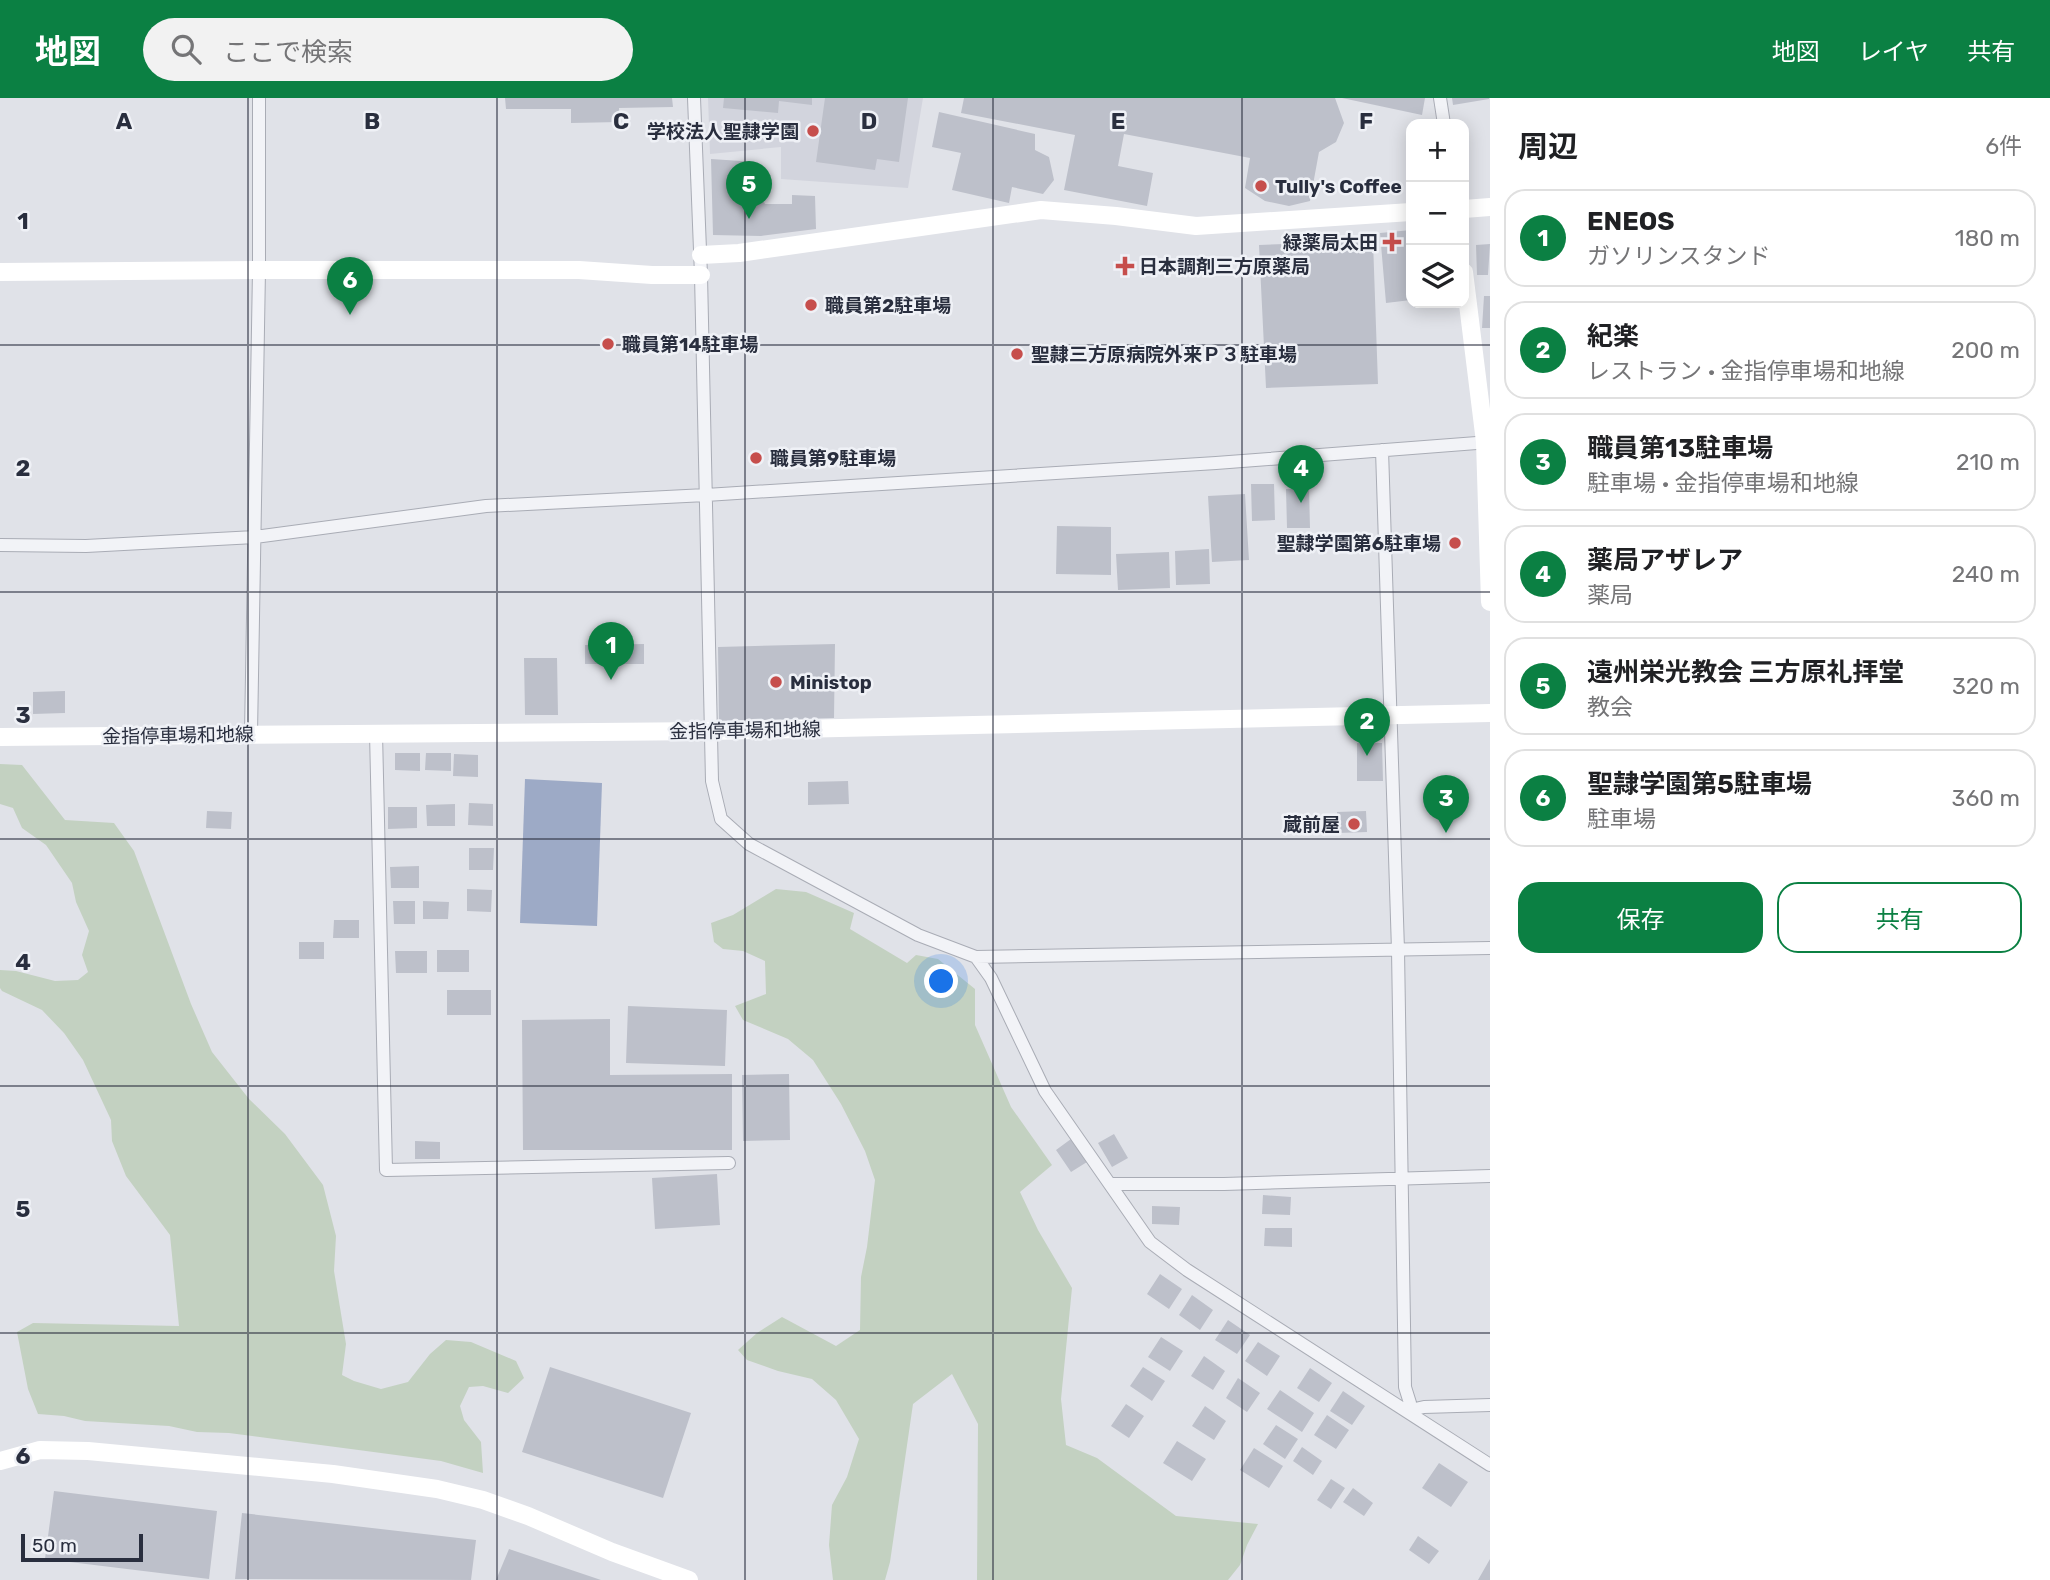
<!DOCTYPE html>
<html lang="ja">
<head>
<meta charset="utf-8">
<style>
  :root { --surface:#fff; --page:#f2f2f2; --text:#202124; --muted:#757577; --line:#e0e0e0; --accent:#0b8043 }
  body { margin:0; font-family:Rubik,"Noto Sans JP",sans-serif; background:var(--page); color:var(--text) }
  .controls { position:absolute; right:21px; top:21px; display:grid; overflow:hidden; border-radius:14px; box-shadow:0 4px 18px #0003 }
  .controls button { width:63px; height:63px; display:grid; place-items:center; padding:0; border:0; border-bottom:2px solid var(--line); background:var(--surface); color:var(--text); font:35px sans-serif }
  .scale { position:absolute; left:21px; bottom:18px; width:122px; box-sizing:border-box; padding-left:7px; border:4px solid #292e3e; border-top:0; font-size:19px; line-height:24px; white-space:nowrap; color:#292e3e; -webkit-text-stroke:5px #eff1f6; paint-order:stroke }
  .you { position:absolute; left:942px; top:884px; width:24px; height:24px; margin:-18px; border:5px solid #fff; border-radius:50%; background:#1a73e8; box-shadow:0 0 0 10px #1a73e833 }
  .badge { display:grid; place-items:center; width:46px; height:46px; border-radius:50%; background:var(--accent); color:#fff; font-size:23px; font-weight:700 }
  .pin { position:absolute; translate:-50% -58px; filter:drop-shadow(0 2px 4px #0008) }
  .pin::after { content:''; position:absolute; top:37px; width:24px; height:21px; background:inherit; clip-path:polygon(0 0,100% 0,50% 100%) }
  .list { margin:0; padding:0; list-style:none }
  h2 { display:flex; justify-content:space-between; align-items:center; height:91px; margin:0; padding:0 28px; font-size:30px }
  h2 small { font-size:23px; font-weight:400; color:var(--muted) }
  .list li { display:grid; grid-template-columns:46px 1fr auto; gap:21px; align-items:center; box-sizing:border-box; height:98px; margin:0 14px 14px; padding:0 14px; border:2px solid var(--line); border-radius:21px }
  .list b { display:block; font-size:26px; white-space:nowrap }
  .list p { margin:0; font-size:23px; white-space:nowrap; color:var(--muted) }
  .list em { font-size:23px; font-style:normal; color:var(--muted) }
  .actions { display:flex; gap:14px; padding:21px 28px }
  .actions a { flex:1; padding:16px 0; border:2px solid var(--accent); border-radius:21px; text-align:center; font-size:24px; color:var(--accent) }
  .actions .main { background:var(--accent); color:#fff }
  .icon { flex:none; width:38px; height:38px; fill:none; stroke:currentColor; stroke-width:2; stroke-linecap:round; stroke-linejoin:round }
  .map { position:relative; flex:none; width:1490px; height:1482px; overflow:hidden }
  header { display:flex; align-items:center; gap:42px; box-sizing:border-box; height:98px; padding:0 35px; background:var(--accent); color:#fff }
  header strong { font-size:33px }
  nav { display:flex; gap:38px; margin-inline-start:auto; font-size:24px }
  .search { width:490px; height:63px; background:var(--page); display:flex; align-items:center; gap:18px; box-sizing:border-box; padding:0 24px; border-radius:38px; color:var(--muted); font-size:26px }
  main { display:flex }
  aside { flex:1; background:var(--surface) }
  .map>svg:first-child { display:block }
  .built { fill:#d2d4dd }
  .green { fill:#c3d1c1 }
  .water { fill:#9daac6 }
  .building { fill:#bdc0ca }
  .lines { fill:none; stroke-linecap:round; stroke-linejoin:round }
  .street-casing { stroke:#a9acb5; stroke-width:14 }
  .street { stroke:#f2f3f7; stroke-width:12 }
  .secondary { stroke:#fff; stroke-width:18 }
  .grid { fill:none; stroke:#292e3e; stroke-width:2; stroke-opacity:0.55 }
  .poi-dot { fill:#c64e4c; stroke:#eff1f6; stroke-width:2.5 }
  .labels { text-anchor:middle; stroke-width:5; stroke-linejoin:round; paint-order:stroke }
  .poi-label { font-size:19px; font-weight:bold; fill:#292e3e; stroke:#eff1f6; text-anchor:start }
  .street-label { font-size:19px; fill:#292e3e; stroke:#eff1f6 }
  .grid-label { font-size:23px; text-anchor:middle; font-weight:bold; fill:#292e3e; stroke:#eff1f6; stroke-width:5; stroke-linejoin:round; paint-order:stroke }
</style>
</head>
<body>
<header>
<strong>地図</strong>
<div class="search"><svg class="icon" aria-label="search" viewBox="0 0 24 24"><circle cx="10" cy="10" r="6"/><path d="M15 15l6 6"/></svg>ここで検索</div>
<nav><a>地図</a><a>レイヤ</a><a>共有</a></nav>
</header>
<main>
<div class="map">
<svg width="1490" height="1482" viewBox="0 0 1490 1482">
  <rect width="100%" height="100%" fill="#e0e2e8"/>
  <path class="built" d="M708 0H923L908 90 781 81V49L710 56Z"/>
  <path class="green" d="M0 666 22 667 65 722 114 725 134 753 191 906 212 954 249 1001 285 1036 323 1087 336 1138 334 1173 346 1246 342 1277 354 1283 381 1291 408 1284 430 1256 446 1242 471 1244 516 1263 524 1280 508 1295 483 1288 469 1289 460 1308 464 1322 481 1344 483 1375 441 1363 366 1353 229 1335 197 1334 169 1328 85 1323 64 1318 38 1316 28 1291 17 1234 33 1225 179 1228 170 1137 126 1078 112 1043 111 1022 83 962 64 935 42 912 2 893 0 890V872L16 873 55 883 78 882 88 874 82 857 89 833 76 804 72 785 46 747 22 730 13 710 0 706Z
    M776 791 806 794 854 815 850 831 907 865 916 857 938 861 975 891V927L1011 1009 1052 1067 1020 1094 1038 1132 1072 1190 1061 1301 1066 1347 1097 1360 1176 1418 1258 1426 1247 1447 1240 1467 1228 1482H977L978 1326 952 1276 913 1306 890 1464 885 1482H833L829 1447 832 1407 847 1379 859 1341 836 1302 812 1281 778 1273 747 1262 738 1252 757 1235 782 1219 836 1248 860 1232 861 1179 867 1149 875 1082 865 1053 841 1006 813 962 788 941 743 922 735 908 766 896 765 863 743 853 723 851 714 844 711 825 733 817Z"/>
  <path class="water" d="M525 681 602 685 597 828 520 825Z"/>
  <path class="building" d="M505 0H672L673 9 619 10 620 24 571 25V11H506Z
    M724 0H812V7L779 3 778 15 723 10Z
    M825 0H908L899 64 877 61 875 72 816 64Z
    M964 0H1335L1344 25 1336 44 1319 54 1310 103 1289 108 1265 103 1245 90 1250 60 1124 36 1118 68 1153 75 1147 108 1064 92 1075 37 961 15Z
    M1342 0H1425L1422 17Z
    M1452 0H1489V1L1453 7Z
    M939 14 1035 36V52L1049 59 1054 82 1043 96 1012 89 1009 105 952 92 961 55 932 49Z
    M711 61 756 64V88L765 106H792V97L815 98 816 131 761 138 713 137Z
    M1411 132V202L1386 205 1380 135Z
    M1373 143 1378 286 1266 290 1259 147Z
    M1490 146 1488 177H1477L1476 147Z
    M1484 198H1490V230H1482Z
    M1251 386H1274L1275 422 1252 423Z
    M1309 390 1310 430H1287L1286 391Z
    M1245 396 1249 462 1212 464 1208 398Z
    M1057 428 1111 429V477L1056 476Z
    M1209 451 1210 486 1176 487 1175 453Z
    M1169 454 1170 490 1118 492 1116 456Z
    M644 546V566H585V547Z
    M835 546 834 620 719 623 718 549Z
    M524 560H557L558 617H525Z
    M65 593V615L33 616V594Z
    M1357 645H1382L1383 683H1357Z
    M395 655H420V673L395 672Z
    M426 655H451V673L425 672Z
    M454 656 478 657V679L453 678Z
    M848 683 849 706 808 707V684Z
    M469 705 493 706V728L468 727Z
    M455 706V728H427L426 707Z
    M388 709H417V730L388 731Z
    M207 713 232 714 231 731 206 730Z
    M1366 713 1367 734 1338 735 1337 714Z
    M469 750H494L493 772H469Z
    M419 768V790H391L390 769Z
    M467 791 492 792 491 814 467 813Z
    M393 803H415V826H394Z
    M423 803 449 804 448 821H423Z
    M334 822H359V840H333Z
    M299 844H324V861H299Z
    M437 852H469V874H437Z
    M395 853H427V875H396Z
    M447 892H491V917H447Z
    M628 908 727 912 725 968 626 965Z
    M610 921V977L732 976V1052H523L522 922Z
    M789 976 790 1042 743 1043 742 977Z
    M1114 1036 1128 1060 1112 1069 1098 1045Z
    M1071 1041 1087 1064 1071 1074 1056 1052Z
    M415 1043 440 1044V1061H415Z
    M717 1076 720 1127 655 1131 652 1080Z
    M1263 1097 1291 1099 1290 1117 1262 1116Z
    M1152 1108 1180 1109 1179 1127 1152 1126Z
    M1265 1130H1292V1149L1264 1148Z
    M1160 1176 1182 1191 1169 1211 1147 1196Z
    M1192 1197 1213 1212 1200 1232 1179 1217Z
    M1228 1222 1250 1237 1237 1256 1215 1242Z
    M1161 1239 1183 1253 1170 1273 1148 1259Z
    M1258 1244 1280 1258 1267 1278 1245 1263Z
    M1204 1258 1225 1273 1213 1292 1191 1278Z
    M550 1269 691 1315 663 1400 522 1354Z
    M1143 1269 1165 1283 1152 1303 1130 1288Z
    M1310 1270 1332 1285 1319 1304 1297 1290Z
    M1238 1280 1260 1295 1247 1314 1226 1300Z
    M1280 1292 1314 1315 1302 1334 1267 1311Z
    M1343 1293 1365 1308 1352 1327 1330 1313Z
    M1126 1306 1144 1318 1129 1340 1111 1328Z
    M1205 1308 1226 1323 1214 1342 1192 1328Z
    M1327 1317 1349 1332 1336 1351 1314 1337Z
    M1276 1327 1298 1341 1285 1361 1263 1346Z
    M1177 1343 1206 1361 1192 1383 1163 1365Z
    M1302 1349 1322 1363 1313 1377 1293 1363Z
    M1254 1350 1283 1368 1269 1390 1240 1372Z
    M1439 1365 1468 1384 1451 1409 1422 1390Z
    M1331 1381 1345 1390 1331 1411 1317 1402Z
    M1353 1390 1373 1405 1364 1418 1343 1404Z
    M54 1393 217 1413 209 1481 45 1461Z
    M242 1415 476 1442 471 1482 235 1481Z
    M1418 1438 1439 1453 1429 1466 1409 1452Z
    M509 1451 601 1482H496Z
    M1490 1461V1482H1478Z"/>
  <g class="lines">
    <g class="street-casing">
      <path id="street" d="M694 0 701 177 712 683 721 721 749 746 918 837 976 859 1490 850
        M1440 0 1444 26
        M1382 352 1398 852 1405 1289 1410 1305 1406 1313 1424 1309 1490 1307
        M0 447 86 448 255 439 486 408 706 397 1216 365 1490 344
        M376 635 386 1072 729 1065
        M251 636 259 172V0
        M976 859 991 880 1045 993 1150 1144 1187 1172 1490 1367
        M1111 1086H1224L1490 1078"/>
    </g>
    <use href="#street" class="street"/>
    <path class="secondary" d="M1464 111 1490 109
      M701 157 739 155 1041 112 1116 118 1196 128 1411 114
      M0 174 259 172H579L652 177H701
      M1464 174 1485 344 1490 504
      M0 639 711 633 1490 615
      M0 1363 40 1352 88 1353 333 1376 437 1391 483 1402 528 1418 612 1454 689 1482"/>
  </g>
  <path class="grid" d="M248 0V1482M497 0V1482M745 0V1482M993 0V1482M1242 0V1482M0 247H1490M0 494H1490M0 741H1490M0 988H1490M0 1235H1490"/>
  <g class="poi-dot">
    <circle cx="813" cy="33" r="7"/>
    <circle cx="1261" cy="88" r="7"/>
    <path d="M1388.5 133.5h7v7h7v7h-7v7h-7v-7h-7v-7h7z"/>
    <path d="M1121.5 157.5h7v7h7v7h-7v7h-7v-7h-7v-7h7z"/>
    <circle cx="811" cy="207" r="7"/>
    <circle cx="608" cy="246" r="7"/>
    <circle cx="1017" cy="256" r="7"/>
    <circle cx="756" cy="360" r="7"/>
    <circle cx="1455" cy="445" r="7"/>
    <circle cx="776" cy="584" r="7"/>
    <circle cx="1354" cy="726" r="7"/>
  </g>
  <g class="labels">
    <g class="poi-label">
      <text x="799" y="40" text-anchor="end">学校法人聖隷学園</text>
      <text x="1275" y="95">Tully's Coffee</text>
      <text x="1378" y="151" text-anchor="end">緑薬局太田</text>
      <text x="1139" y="175">日本調剤三方原薬局</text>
      <text x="825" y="214">職員第2駐車場</text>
      <text x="622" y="253">職員第14駐車場</text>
      <text x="1031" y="263">聖隷三方原病院外来Ｐ３駐車場</text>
      <text x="770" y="367">職員第9駐車場</text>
      <text x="1441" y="452" text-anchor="end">聖隷学園第6駐車場</text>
      <text x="790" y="591">Ministop</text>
      <text x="1340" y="733" text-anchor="end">蔵前屋</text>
    </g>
    <g class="street-label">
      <text transform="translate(745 632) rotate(-1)" y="7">金指停車場和地線</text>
      <text transform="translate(178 637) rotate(-1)" y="7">金指停車場和地線</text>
    </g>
  </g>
  <g class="grid-label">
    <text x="124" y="31">A</text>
    <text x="372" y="31">B</text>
    <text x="621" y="31">C</text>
    <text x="869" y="31">D</text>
    <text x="1118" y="31">E</text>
    <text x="1366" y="31">F</text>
    <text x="23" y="131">1</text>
    <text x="23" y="378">2</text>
    <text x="23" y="625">3</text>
    <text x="23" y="872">4</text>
    <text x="23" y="1119">5</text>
    <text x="23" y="1366">6</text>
  </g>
</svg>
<div class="controls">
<button>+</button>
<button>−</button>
<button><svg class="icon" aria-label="layers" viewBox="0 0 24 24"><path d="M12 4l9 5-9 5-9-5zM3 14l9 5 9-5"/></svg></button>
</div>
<div class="scale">50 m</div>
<div class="you"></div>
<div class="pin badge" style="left:611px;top:582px">1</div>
<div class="pin badge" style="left:1367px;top:658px">2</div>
<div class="pin badge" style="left:1446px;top:735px">3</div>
<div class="pin badge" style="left:1301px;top:405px">4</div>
<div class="pin badge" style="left:749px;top:121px">5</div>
<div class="pin badge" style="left:350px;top:217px">6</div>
</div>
<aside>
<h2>周辺<small>6件</small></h2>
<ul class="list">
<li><span class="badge">1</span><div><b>ENEOS</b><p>ガソリンスタンド</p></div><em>180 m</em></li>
<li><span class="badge">2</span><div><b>紀楽</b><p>レストラン · 金指停車場和地線</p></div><em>200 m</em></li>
<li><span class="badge">3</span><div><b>職員第13駐車場</b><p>駐車場 · 金指停車場和地線</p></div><em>210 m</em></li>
<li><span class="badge">4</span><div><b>薬局アザレア</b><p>薬局</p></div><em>240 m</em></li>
<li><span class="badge">5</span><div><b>遠州栄光教会 三方原礼拝堂</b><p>教会</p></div><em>320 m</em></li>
<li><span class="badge">6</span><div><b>聖隷学園第5駐車場</b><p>駐車場</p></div><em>360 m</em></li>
</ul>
<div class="actions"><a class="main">保存</a><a>共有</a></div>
</aside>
</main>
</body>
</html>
